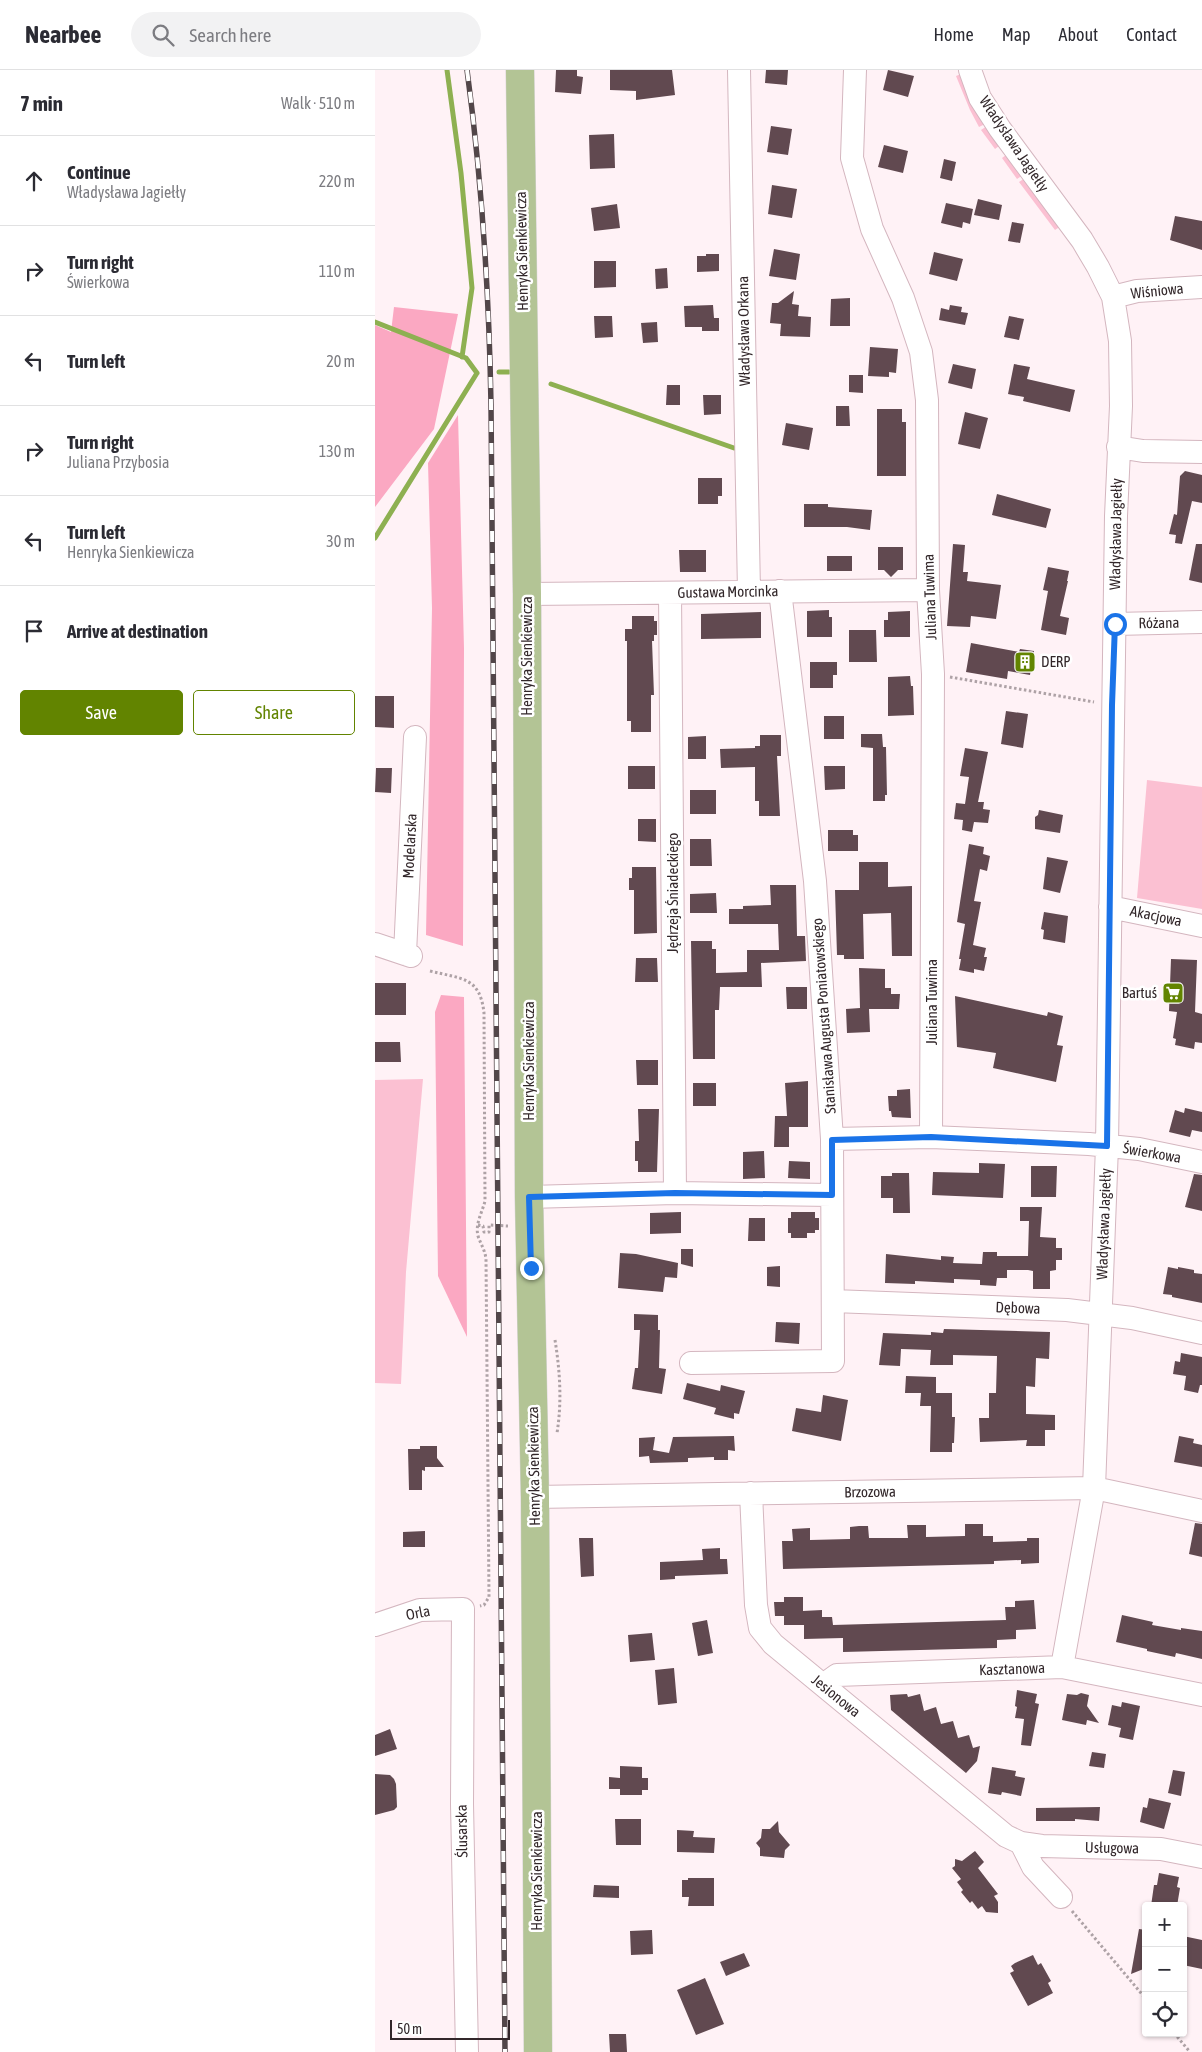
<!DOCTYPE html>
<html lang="en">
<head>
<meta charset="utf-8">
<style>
  :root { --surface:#fff; --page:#f2f2f3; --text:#2b2b33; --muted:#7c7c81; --line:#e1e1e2; --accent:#628400 }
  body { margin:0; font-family:"Asap Condensed",sans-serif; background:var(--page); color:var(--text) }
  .controls { position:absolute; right:15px; bottom:15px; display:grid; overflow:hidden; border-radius:5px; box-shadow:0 1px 4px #0004 }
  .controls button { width:45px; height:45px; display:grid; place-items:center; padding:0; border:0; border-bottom:1px solid var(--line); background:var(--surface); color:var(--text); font:25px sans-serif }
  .scale { position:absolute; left:15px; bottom:12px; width:120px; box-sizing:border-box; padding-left:5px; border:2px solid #32272a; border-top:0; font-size:14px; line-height:18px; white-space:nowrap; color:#32272a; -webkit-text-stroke:4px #fff; paint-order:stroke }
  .stop { position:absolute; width:15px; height:15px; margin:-11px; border:4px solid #1a73e8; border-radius:50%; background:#fff }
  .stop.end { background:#1a73e8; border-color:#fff; box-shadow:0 1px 5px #0008 }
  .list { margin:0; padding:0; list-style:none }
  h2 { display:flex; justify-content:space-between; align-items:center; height:65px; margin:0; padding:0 20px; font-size:21px }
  h2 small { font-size:16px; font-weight:400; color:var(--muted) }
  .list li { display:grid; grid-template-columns:32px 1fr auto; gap:15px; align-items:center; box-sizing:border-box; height:90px; padding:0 20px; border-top:1px solid var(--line) }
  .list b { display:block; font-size:19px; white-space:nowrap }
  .list p { margin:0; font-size:16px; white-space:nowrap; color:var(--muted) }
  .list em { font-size:16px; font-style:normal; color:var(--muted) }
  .actions { display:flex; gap:10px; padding:15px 20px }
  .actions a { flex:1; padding:11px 0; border:1px solid var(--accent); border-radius:5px; text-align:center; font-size:18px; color:var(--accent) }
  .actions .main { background:var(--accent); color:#fff }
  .icon { flex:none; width:28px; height:28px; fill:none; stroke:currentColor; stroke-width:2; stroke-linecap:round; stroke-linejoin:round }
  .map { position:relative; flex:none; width:827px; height:1982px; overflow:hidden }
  header { display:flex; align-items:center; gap:30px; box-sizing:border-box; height:70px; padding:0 25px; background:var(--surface); border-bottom:1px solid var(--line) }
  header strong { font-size:24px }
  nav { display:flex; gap:28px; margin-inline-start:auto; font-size:18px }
  .search { width:350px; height:45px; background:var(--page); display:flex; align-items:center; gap:12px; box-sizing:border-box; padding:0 18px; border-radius:28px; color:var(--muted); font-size:19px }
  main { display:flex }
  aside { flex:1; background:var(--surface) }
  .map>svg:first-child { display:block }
  .green { fill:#fbc0d2 }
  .forest { fill:#fba8c2 }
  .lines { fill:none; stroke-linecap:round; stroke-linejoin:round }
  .stream { stroke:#8eb051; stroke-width:5 }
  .building { fill:#614950 }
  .minor-casing { stroke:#d4b6bf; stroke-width:24 }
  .major-casing { stroke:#d6d4d4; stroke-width:29 }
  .path { stroke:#aea2a6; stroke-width:3; stroke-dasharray:2.5 2.5; stroke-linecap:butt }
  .minor { stroke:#fff; stroke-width:22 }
  .major { stroke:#b3c495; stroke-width:28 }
  .rail-casing { stroke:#524649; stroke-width:5.5 }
  .rail { stroke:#fff; stroke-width:4; stroke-dasharray:11; stroke-linecap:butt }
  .route { stroke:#1a73e8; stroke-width:6 }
  .labels { text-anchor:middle; stroke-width:5; stroke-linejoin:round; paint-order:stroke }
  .street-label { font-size:15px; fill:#32272a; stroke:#fff }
  .poi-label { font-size:15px; fill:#32272a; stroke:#fff; text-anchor:start }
</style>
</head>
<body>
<header>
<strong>Nearbee</strong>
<div class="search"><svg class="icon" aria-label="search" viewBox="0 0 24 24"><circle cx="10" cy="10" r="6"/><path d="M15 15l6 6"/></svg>Search here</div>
<nav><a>Home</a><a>Map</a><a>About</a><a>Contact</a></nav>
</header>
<main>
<aside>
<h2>7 min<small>Walk · 510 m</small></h2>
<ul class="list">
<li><svg class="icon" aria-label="ahead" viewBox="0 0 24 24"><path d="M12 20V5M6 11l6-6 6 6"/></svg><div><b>Continue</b><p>Władysława Jagiełły</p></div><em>220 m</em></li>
<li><svg class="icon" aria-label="right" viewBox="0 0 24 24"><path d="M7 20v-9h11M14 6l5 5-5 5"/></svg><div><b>Turn right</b><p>Świerkowa</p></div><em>110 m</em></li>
<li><svg class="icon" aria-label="left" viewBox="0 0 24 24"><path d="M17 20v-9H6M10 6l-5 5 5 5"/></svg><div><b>Turn left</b></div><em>20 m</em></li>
<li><svg class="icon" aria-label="right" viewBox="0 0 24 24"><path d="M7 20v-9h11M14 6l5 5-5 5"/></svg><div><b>Turn right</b><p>Juliana Przybosia</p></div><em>130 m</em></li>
<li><svg class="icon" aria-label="left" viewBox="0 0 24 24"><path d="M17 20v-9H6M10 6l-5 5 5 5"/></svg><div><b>Turn left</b><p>Henryka Sienkiewicza</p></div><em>30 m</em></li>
<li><svg class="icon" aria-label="arrive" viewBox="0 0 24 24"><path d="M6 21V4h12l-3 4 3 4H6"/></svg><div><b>Arrive at destination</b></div></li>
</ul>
<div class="actions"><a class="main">Save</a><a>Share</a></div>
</aside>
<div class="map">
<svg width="827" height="1982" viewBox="0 0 827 1982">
  <rect width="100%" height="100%" fill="#fff2f6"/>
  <path class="green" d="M586 4 610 54 604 57 595 40 581 6Z
    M612 56 624 76 620 79 606 60Z
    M631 85 648 105 642 109 627 88Z
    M650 108 686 156 680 160 644 112Z
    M772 710 827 717V839L762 828Z
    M48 1009 31 1202 26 1314 0 1313V1010Z"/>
  <path class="forest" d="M19 237 83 244 59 359 0 437V255L16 262Z
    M83 345 89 578 88 876 51 865 57 538 53 393Z
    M66 925 89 927 92 1267 63 1206 60 942Z"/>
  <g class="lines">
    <path class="stream" d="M72 0 86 103 97 218 87 287
      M0 252 91 288 102 303
      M124 302H134
      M176 314 359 378
      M0 468 102 303"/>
  </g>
  <path class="building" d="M181 0H202V6L208 7 206 24 180 22Z
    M235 0H297L300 25 261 30V21L235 20Z
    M391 0H413L412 15 390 13Z
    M513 0 539 6 533 27 508 20Z
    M396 56 417 59 413 85 392 82Z
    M239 64 240 98 215 99 214 65Z
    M509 75 533 81 528 103 503 97Z
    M569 89 581 92 577 111 565 108Z
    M397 115 422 119 417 148 393 144Z
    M603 129 627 135 624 150 599 145Z
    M571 133 598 139 595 154 588 152 587 158 566 153Z
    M242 134 245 158 219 161 216 138Z
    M800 146 827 151V180L795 170Z
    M637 152 649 154 645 173 633 171Z
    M399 179 425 184 421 210 394 206Z
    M559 182 588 189 582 211 554 204Z
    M331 184H344V201L322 202V186H331Z
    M219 191H241V217L219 218Z
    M292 198 293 218 281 219 280 199Z
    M419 221 417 234 424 235 423 246 436 247 435 267 405 266 406 254 395 253 397 233H403Z
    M475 228V256H455L456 229Z
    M338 235 339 248H344V261H327V257H310L309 236Z
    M575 235 587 237 586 242 593 243 590 255 564 250 566 238 574 240Z
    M219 246H237L238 267 220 268Z
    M634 246 649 249 644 270 629 267Z
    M282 252 283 272 268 273 266 253Z
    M495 277 523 279 521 303 514 302V307L493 306Z
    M578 294 601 299 597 319 573 313Z
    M639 294 655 297 652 309 700 320 695 342 648 331 649 327 633 324Z
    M474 305H488V323L474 322Z
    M292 315H305V335H291Z
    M328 325H346V344L329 345Z
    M461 336H474L475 356H461Z
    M502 339H527V352H531V406H502Z
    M590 342 613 348 605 379 583 374Z
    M411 353 438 358 434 380 407 375Z
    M810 401 827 405V433L817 431 807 474 800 473 801 465 794 464 799 444 802 445 805 406Z
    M323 408H347V426H343V434H323Z
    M622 424 676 439 671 458 617 445Z
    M429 434H453V437L497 440 495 460 472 457H429Z
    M578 474 590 475 588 502H593L592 511 626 515 621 549 596 546 595 557 572 556Z
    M821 474H827V513L814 510Z
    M503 477H528V500H523L516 507 509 500H503Z
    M304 480H331V502H305Z
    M452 486H477V501H452Z
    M673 497 694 501 692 511H693L685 546 694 548 691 565 666 560 673 521 668 520Z
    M454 540V547H457V567H432V541Z
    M535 541V567H509V550H513V542Z
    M386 542V568L326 569V544Z
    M257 546H279V551H282V565H279V571H277L279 625H276V662H256V651H252V571H250V559H257Z
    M474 560H501L502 592H474Z
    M596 573 644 582 645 579 659 581 655 605 633 601 632 609 591 602Z
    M435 592H462V605H458V618H435Z
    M535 606 536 616H538L539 645 513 646V607Z
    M0 626H19V658L0 657Z
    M631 641 653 644 648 678 626 674Z
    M449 646H469V669H449Z
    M486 664H507L508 677H511L512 725H510V731H498V678L486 677Z
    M385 665H406V686H402L405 746H384V731H380V697L346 698 345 679 380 678V676H385Z
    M331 666V689H313V667Z
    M590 678 613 682 603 732H609L608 739 615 740 613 753 599 752 597 762 587 760 588 750 579 749 581 733 590 734 594 707 585 706Z
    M253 696H280V719H253Z
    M449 696H470V719L450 720Z
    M1 698H17L16 723 0 722Z
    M315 720H341V744H315Z
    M664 740 688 745 685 763 660 759V747L663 745Z
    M263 749H281V772L263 771Z
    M453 760H478V765H483V781H453Z
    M315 769H336L337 796H315Z
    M594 774 609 777 608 784 615 786 612 801 605 799 599 831 606 832 598 875 611 878 609 887H612L609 901 599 899V903L584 900 586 889H584L590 854 582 852Z
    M672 787 693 791 685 823 668 819Z
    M484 792H513V817L537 816V886H517L516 843 488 844 489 889H469V885H462L460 820H484Z
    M257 797H281L282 863 259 864V820H254V808H257Z
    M395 815H421L422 866H430L431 891 386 893 387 917H345L344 940H340V989H318L316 871H337V879H341V903L372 902V880H404L403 854H354V839H368V836L396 835Z
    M341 823 342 843H315V824Z
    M669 842 693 846 690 873 668 869 669 860 666 859Z
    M261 888H282L283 912H260Z
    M796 889 822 890 820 942 827 944V973L820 972 819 979 800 975 801 969 798 968 802 942 794 941Z
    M484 898 510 899V918H516V924H525L524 939H494L495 962 472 963 471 939 485 938Z
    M0 913H31V945H0Z
    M411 917H432V939H412Z
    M580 926 672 946 673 942 688 946 682 975 688 976 681 1012 618 998 621 983 582 977Z
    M0 972H25L26 992H0Z
    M261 990H283V1015H262Z
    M433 1011V1057H414V1077H399L400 1046H412L410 1013Z
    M318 1013H341V1036H318Z
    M535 1019 536 1048 517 1047 516 1041H514L513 1026H522V1020Z
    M810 1038 827 1042V1062L817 1060 815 1067 794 1062 800 1040 809 1043Z
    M263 1039H284L282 1102H263V1091H260V1071H264Z
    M389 1081 390 1108 368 1109V1082Z
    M414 1091 435 1092V1109L413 1108Z
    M604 1093 630 1094 628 1128 557 1125 558 1102 604 1103Z
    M656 1096H682L681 1127H656Z
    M517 1103H534L535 1143H518V1128H506V1106H517Z
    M819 1104 827 1105V1141L810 1137Z
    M645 1137H667L665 1167 681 1168V1178H687V1190H681V1200L675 1201V1219H658V1201L653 1200H632V1208H622L621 1216 605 1215V1210L579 1209V1213L540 1211V1214L510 1213 511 1184 566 1190V1186L579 1187 578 1193 607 1194 608 1182H622V1186H653L654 1151H645Z
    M306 1142V1163L275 1164V1143Z
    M416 1142H440V1148H444V1160H440V1163H432V1168H416V1163H413V1148H416Z
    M374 1148H390V1171H373Z
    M306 1179H318V1197L306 1194Z
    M245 1183 261 1184 303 1193 302 1208 290 1207 288 1222 243 1218Z
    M405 1196V1217L392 1216V1197Z
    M793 1197 803 1199V1197L819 1200V1203L827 1204V1233L797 1227V1225L788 1224Z
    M259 1244 283 1245V1260H285L284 1298 291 1299 287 1324 257 1319 260 1298H263L265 1260H259Z
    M401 1252 425 1253 424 1274 400 1272Z
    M569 1259 675 1262 674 1289 661 1288 660 1317 651 1316V1344L680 1345V1360H670V1376H651L652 1370 605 1372 604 1348H614V1323H621L622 1286 578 1285V1295H555L556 1280 526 1279 525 1296 504 1295 508 1263 556 1265V1262L568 1263Z
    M806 1283 827 1287V1315H825L823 1323 809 1320 811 1306 798 1304 800 1291 805 1292Z
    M531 1306 561 1307V1323H577V1347H580L579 1373H577V1382H555L556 1336H545L546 1323H530Z
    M312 1313 345 1321 346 1315 370 1321 364 1344 359 1343V1349L339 1344 341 1338 308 1329Z
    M448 1325 473 1330 466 1371 417 1361 421 1338 446 1342Z
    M359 1366 360 1381 353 1380V1390H339V1387L313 1388V1392L275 1393 274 1386 264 1387V1368L280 1367 278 1380 294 1383 298 1367Z
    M804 1366 819 1369 818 1373 827 1375V1397L799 1392Z
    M45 1376H62V1388L69 1397H50V1401L47 1400V1420H34L33 1379H45Z
    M820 1453 827 1454V1487L814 1484Z
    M590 1454H608V1466H618V1472L652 1471V1468H664V1493L646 1494V1490L619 1491V1494L408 1499 407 1471H418L417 1459 435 1458V1470L475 1469V1457L484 1456H493L494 1468H533L532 1455H551V1467L590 1466Z
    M50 1461V1477H28V1462Z
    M204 1468H218L219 1506 206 1507Z
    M345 1478V1489H352L353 1504 300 1506V1509L285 1510V1492L328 1490 327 1479Z
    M409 1527H428V1541L447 1540V1547H457L458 1555 631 1550 630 1537H640V1531L659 1530 661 1559 641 1560V1569L622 1570V1578L468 1582V1568L429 1569V1555H409V1546H400L399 1532H409Z
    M747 1545 778 1552 777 1555 806 1560V1558L827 1561V1589L801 1583 800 1587 772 1581V1579L741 1572Z
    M332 1550 338 1583 323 1586 317 1553Z
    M277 1563 280 1590 255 1592 253 1565Z
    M299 1598 302 1633 283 1635 280 1600Z
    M642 1620 662 1624 660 1633 664 1634 656 1676 646 1675 649 1649 640 1648 642 1637 640 1636Z
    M706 1623 714 1625 712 1636 724 1653 712 1650 711 1655 687 1650 692 1624 702 1625Z
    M532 1624 533 1627 545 1624 549 1641 561 1637 566 1654 578 1651 583 1668 594 1665 598 1678 605 1676 602 1691 591 1703 516 1640 515 1625Z
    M747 1632 765 1636 758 1670 744 1667 746 1658 733 1655 737 1635 746 1637Z
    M15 1659 22 1679 0 1686V1665Z
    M717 1682 731 1684 729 1698 714 1696Z
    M245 1696 267 1697V1708H273V1720H267V1725H245V1719H234V1707L245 1708Z
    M617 1697 641 1701 640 1706 650 1708 646 1726 627 1722 626 1725 613 1723Z
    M798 1700 810 1702 806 1726 793 1723Z
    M0 1704 15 1705 19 1709 21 1714 22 1737 19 1740 0 1745Z
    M774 1728 796 1733 789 1759 765 1752 768 1737 772 1738Z
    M725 1737 724 1751 700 1749V1751H661V1738Z
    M240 1749H266V1775H241Z
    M403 1751 404 1762 415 1775 410 1780 409 1788 385 1786V1778L381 1773 386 1768 387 1759H395Z
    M302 1760 319 1761 318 1767 340 1768 339 1783 302 1782Z
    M600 1781 609 1792 603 1798 623 1824 619 1826 623 1832V1843L611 1842 607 1836 603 1839 597 1831 595 1833 586 1822 588 1820 582 1812 586 1809 577 1798 580 1796V1789L587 1791Z
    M784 1803 804 1807 802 1817 805 1818 802 1836H776L779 1815H782Z
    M313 1808H339V1836H313L314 1827H307V1810H313Z
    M219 1815 244 1816V1828L218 1827Z
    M764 1859 771 1860V1898L756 1904Z
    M277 1860 278 1884 256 1885 255 1861Z
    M808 1866 827 1870V1899L808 1895Z
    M369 1883 375 1896 351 1906 345 1892Z
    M658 1885 663 1895 666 1893 676 1911 673 1913 678 1923 653 1936 635 1903 639 1901 636 1896 640 1893Z
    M330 1908 349 1954 321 1965 302 1920Z
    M234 1964H251L252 1982H235Z"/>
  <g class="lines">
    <g class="minor-casing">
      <path id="minor" d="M364 0 374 522
        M480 0 477 88 497 159 528 228 546 282 552 330 553 520 558 604 556 1067
        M595 0 605 28 625 59 707 170 723 197 738 227 745 271 746 336 741 446 732 1076 719 1418 687 1597
        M738 227 762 221 827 217
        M743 377 768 381 827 382
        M295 523 300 1123
        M152 524 553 520
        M740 554 827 552
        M735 837 827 856
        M0 874 36 886
        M30 884 40 667
        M457 1069 556 1067 714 1074 764 1079 827 1092
        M154 1127 300 1123 457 1125
        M458 1231 692 1240 757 1248 827 1263
        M316 1293 458 1291 457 1069 440 811 405 521
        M376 1423 381 1535 385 1558 398 1574 631 1766 646 1773 667 1776 786 1779 827 1787
        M160 1427 719 1418 827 1441
        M0 1555 45 1540 88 1539 87 1734 92 1982
        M448 1615 462 1605 687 1597 827 1625
        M646 1773 658 1797 686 1827"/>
    </g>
    <g class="major-casing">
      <path id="major" d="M145 0 152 524 154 1127 160 1427 163 1982"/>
    </g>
    <path class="path" d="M575 607 719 632
      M55 901C86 909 105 906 109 943L110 1131C107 1143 100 1154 103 1166 106 1175 110 1180 111 1189L114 1527 109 1535 105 1536
      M103 1155 108 1156 109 1162H114V1155L133 1156
      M180 1270C185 1301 187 1332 182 1363
      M697 1841 771 1929
      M799 1963 815 1982"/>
    <use href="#minor" class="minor"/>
    <use href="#major" class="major"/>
    <g class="rail-casing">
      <path id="rail" d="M92 0C107 111 114 222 116 334L130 1982"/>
    </g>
    <use href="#rail" class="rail"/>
  </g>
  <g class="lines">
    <path class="route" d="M156 1198 154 1127 300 1123 457 1125V1070L556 1067 732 1076 737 635 740 554"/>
  </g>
  <defs>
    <g id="building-square" transform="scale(1.125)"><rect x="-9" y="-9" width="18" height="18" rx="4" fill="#628400" stroke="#fff"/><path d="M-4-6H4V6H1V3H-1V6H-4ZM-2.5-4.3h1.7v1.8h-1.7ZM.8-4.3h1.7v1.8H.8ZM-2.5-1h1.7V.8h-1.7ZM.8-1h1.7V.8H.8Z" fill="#fff"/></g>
    <g id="supermarket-square" transform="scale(1.125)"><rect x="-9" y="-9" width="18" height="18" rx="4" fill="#628400" stroke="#fff"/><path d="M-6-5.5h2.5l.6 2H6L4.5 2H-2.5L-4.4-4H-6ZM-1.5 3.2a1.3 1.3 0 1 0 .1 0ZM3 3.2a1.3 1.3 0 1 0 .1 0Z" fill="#fff"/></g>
  </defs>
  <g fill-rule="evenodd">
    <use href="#building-square" x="650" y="592"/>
    <use href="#supermarket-square" x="798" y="923"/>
  </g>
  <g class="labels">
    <g class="street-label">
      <text transform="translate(639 74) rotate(56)" y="5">Władysława Jagiełły</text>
      <text transform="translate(147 181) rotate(-91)" y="5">Henryka Sienkiewicza</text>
      <text transform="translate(782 221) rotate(-6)" y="5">Wiśniowa</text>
      <text transform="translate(369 261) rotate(-91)" y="5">Władysława Orkana</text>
      <text transform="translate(741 464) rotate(-89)" y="5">Władysława Jagiełły</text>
      <text transform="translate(353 522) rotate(-1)" y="5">Gustawa Morcinka</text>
      <text transform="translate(555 527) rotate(-92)" y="5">Juliana Tuwima</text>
      <text transform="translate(784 553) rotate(-1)" y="5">Różana</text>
      <text transform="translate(152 586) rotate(-90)" y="5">Henryka Sienkiewicza</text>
      <text transform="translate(35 776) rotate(-87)" y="5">Modelarska</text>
      <text transform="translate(298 823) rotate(-90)" y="5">Jędrzeja Śniadeckiego</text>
      <text transform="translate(781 846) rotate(12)" y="5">Akacjowa</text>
      <text transform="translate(557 932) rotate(-90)" y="5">Juliana Tuwima</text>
      <text transform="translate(449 946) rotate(-94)" y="5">Stanisława Augusta Poniatowskiego</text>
      <text transform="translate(154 991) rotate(-90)" y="5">Henryka Sienkiewicza</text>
      <text transform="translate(777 1083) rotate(10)" y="5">Świerkowa</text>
      <text transform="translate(729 1154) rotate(-88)" y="5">Władysława Jagiełły</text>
      <text transform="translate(643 1238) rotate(2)" y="5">Dębowa</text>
      <text transform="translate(159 1396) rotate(-91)" y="5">Henryka Sienkiewicza</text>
      <text transform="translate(495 1422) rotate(-1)" y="5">Brzozowa</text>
      <text transform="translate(43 1543) rotate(-11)" y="5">Orla</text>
      <text transform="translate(637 1599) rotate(-2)" y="5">Kasztanowa</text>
      <text transform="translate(461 1626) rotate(39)" y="5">Jesionowa</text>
      <text transform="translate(87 1761) rotate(-91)" y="5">Ślusarska</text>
      <text transform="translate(737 1778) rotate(1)" y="5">Usługowa</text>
      <text transform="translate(162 1801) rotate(-90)" y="5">Henryka Sienkiewicza</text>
    </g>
    <g class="poi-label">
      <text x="666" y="597">DERP</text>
      <text x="782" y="928" text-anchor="end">Bartuś</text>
    </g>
  </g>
</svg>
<div class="controls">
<button>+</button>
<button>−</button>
<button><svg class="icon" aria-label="locate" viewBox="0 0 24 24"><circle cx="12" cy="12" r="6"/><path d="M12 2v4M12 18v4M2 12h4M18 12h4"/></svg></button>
</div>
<div class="scale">50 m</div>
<div class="stop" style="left:740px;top:554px"></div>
<div class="stop end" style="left:156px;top:1198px"></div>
</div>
</main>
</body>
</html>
